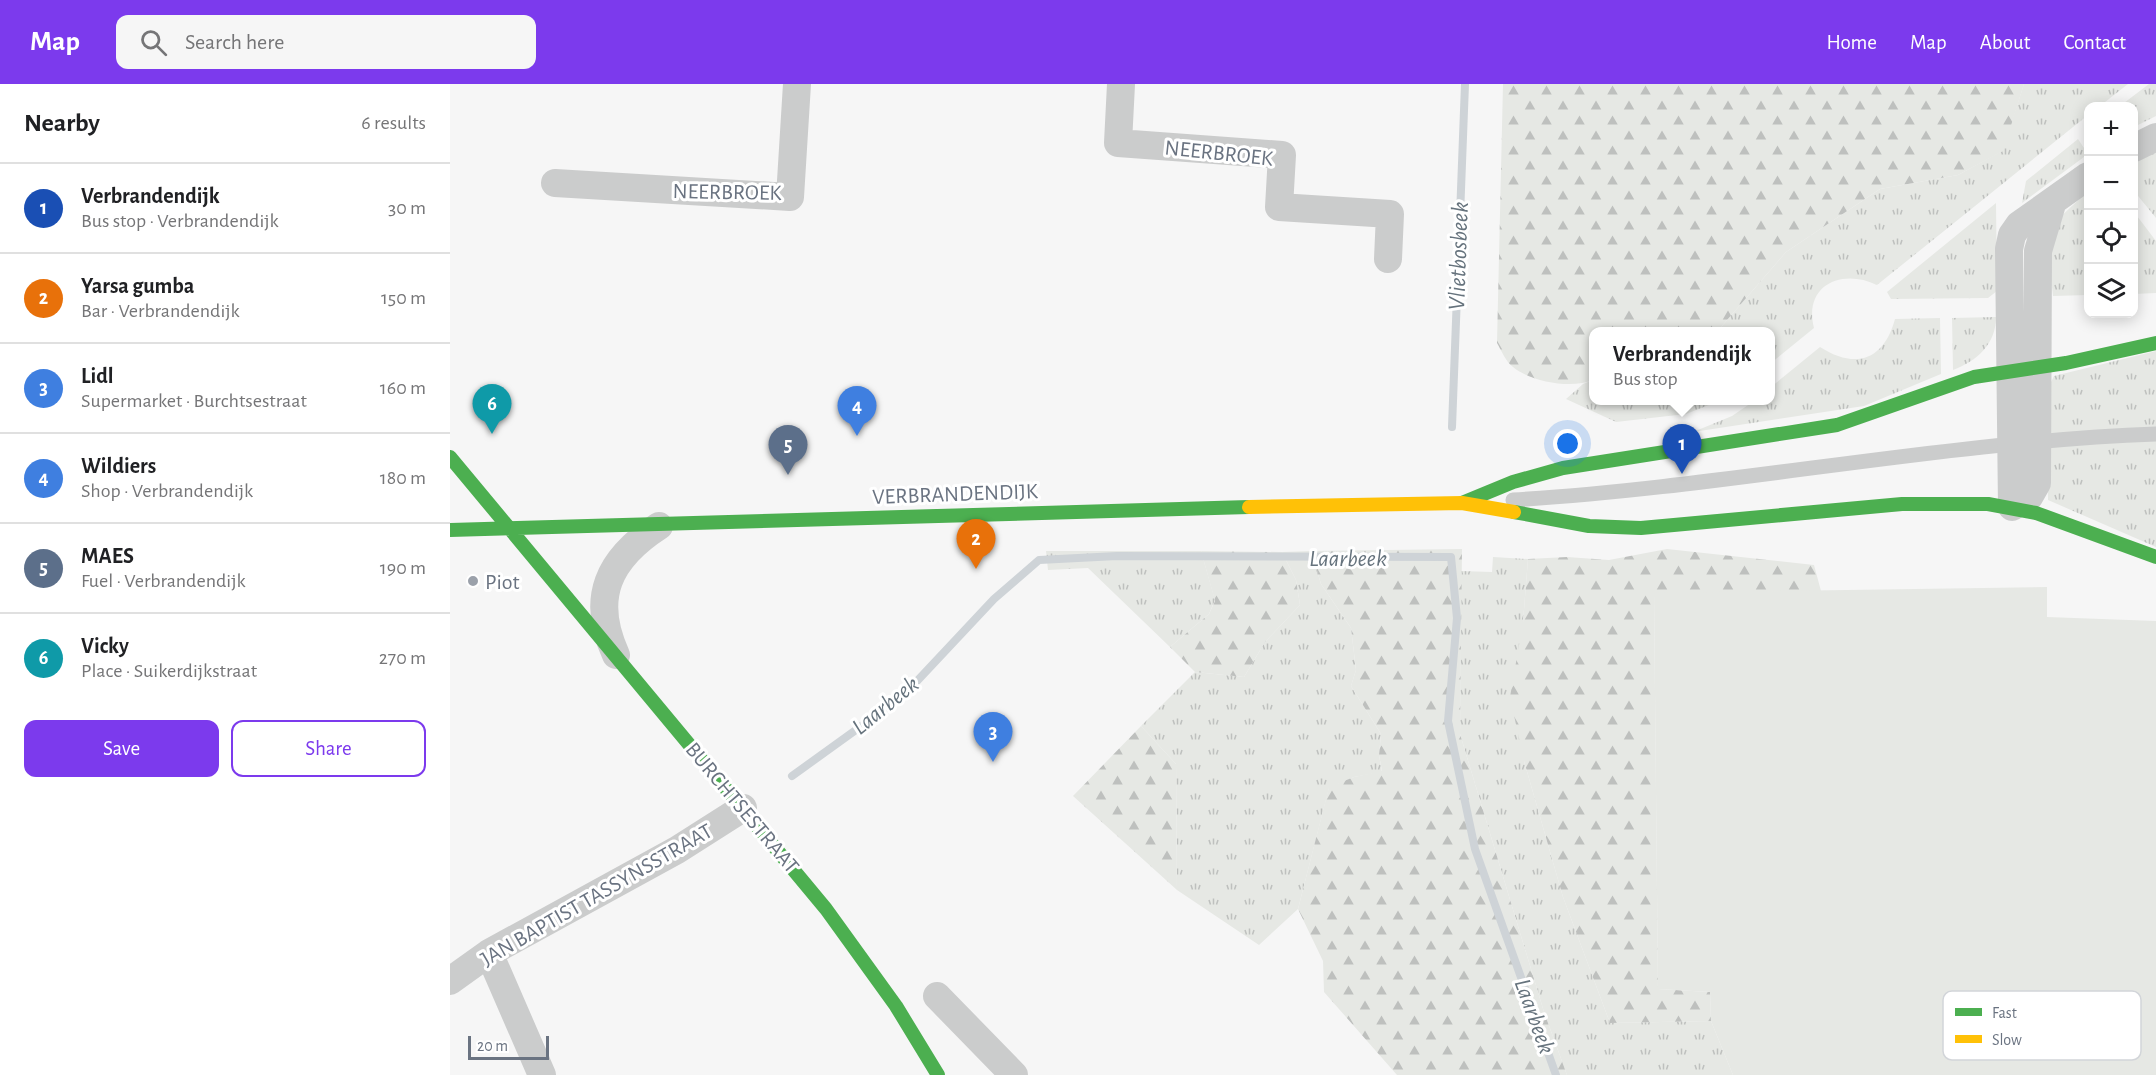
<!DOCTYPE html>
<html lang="en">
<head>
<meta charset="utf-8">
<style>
  :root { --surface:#fff; --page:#f6f6f6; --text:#202124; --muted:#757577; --line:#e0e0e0; --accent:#7c3aed }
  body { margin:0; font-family:"Alegreya Sans",sans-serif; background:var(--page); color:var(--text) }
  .controls { position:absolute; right:18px; top:18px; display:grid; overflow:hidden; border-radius:12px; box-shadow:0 3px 15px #0003 }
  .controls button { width:54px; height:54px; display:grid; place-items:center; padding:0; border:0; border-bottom:2px solid var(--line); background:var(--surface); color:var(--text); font:30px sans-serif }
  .scale { position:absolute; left:18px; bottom:15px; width:81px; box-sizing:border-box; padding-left:6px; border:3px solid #6a7381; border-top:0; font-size:16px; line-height:21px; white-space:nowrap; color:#6a7381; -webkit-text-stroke:4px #fff; paint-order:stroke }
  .you { position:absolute; left:1118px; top:360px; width:21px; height:21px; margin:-15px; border:4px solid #fff; border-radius:50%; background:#1a73e8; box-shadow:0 0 0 9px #1a73e833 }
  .badge { display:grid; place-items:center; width:39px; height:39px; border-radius:50%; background:var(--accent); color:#fff; font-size:20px; font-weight:700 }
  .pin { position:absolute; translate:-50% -50px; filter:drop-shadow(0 2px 3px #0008) }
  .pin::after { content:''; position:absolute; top:32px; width:21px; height:18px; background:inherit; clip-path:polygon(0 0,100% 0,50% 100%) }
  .popup { position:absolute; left:1139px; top:243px; width:186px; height:78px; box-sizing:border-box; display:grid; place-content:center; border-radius:12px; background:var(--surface); filter:drop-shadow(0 2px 4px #0005); font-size:20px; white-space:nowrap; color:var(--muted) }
  .popup b { font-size:22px; color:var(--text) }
  .popup::after { content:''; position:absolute; left:50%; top:100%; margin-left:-12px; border:12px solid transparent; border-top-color:var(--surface) }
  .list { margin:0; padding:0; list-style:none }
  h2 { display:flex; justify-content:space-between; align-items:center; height:78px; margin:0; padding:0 24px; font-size:26px }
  h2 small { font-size:20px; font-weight:400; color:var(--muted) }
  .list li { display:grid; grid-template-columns:39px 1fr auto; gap:18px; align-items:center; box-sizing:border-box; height:90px; padding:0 24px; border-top:2px solid var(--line) }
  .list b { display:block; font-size:22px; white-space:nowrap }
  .list p { margin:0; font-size:20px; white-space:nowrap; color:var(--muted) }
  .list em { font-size:20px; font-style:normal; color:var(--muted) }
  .actions { display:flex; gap:12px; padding:18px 24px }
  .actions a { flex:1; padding:14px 0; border:2px solid var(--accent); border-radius:12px; text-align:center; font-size:21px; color:var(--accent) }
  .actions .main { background:var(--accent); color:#fff }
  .icon { flex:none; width:33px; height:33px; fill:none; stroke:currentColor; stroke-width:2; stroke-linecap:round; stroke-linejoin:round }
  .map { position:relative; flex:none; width:1706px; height:991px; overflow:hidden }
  header { display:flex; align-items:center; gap:36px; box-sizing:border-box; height:84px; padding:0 30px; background:var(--accent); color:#fff }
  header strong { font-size:28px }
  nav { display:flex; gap:33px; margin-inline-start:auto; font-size:21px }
  .search { width:420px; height:54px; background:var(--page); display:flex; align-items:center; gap:15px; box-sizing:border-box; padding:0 21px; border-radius:12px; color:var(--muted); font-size:22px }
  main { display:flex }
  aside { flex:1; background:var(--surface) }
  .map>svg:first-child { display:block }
  .grass { fill:url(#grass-tufts) }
  .forest { fill:url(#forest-firs) }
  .park { fill:#e6e8e4 }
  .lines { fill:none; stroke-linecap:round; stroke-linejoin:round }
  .stream { stroke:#ced3d7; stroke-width:8 }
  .lane { stroke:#cbcccc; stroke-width:15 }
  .street { stroke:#cbcccc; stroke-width:28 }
  .fast { stroke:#4caf50; stroke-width:14 }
  .slow { stroke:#ffc107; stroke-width:14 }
  .poi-dot { fill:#9ba1aa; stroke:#fff; stroke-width:2 }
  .labels { text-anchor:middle; stroke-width:6; stroke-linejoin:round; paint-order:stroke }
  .street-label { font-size:22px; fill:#6a7381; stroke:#fff }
  .poi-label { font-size:22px; fill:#6a7381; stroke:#fff; text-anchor:start }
  .water-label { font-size:24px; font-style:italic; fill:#66737d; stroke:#fff }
  .key { fill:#fff; stroke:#d2d5d9; stroke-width:1.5 }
  .key-label { font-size:16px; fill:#6a7381 }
</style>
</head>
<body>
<header>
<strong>Map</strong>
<div class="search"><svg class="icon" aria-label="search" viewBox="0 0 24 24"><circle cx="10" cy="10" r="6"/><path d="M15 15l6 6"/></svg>Search here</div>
<nav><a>Home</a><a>Map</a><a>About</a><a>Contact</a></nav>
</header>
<main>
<aside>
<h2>Nearby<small>6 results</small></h2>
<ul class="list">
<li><span class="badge" style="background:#1a4fb4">1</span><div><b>Verbrandendijk</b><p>Bus stop · Verbrandendijk</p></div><em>30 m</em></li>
<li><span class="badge" style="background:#e8710a">2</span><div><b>Yarsa gumba</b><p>Bar · Verbrandendijk</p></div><em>150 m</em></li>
<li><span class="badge" style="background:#3f7fe0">3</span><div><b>Lidl</b><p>Supermarket · Burchtsestraat</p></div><em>160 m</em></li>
<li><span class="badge" style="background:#3f7fe0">4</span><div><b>Wildiers</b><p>Shop · Verbrandendijk</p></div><em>180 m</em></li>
<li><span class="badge" style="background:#5c6f8a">5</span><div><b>MAES</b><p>Fuel · Verbrandendijk</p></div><em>190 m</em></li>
<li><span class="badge" style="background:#0f9aa8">6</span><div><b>Vicky</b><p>Place · Suikerdijkstraat</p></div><em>270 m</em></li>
</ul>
<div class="actions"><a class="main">Save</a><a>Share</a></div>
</aside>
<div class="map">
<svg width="1706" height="991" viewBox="0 0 1706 991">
  <defs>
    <pattern id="grass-tufts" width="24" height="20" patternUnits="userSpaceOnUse" patternTransform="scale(1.5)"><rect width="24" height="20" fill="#e6e8e4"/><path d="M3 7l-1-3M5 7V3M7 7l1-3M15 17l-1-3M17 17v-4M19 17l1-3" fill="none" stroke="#bec0be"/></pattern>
    <pattern id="forest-firs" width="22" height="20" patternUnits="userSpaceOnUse" patternTransform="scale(1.5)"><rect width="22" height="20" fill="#e6e8e4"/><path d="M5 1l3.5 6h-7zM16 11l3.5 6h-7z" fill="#bec0be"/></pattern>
  </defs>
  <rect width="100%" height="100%" fill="#f6f6f6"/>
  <path class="grass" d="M1574 0H1678L1650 22H1638V31L1427 201C1392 184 1353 201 1364 244L1321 279 1320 248H1260L1271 243 1336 168 1430 105 1508 91 1552 67Z
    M1699 0H1706V32L1684 43V22H1670Z
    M1628 55 1638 70 1572 119 1576 97Z
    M1706 65V134L1684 107V76Z
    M1638 107V211L1603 212 1599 177 1606 137Z
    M1546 119 1547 207 1538 214 1441 215 1437 208Z
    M1684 128 1706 157V209L1684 210Z
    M1546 233C1546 260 1527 277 1503 286L1502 234Z
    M1490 234 1491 290 1414 322 1243 348 1282 332 1304 317 1320 316 1321 303 1370 263C1406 286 1434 276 1445 235Z
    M1706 267V463L1598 416 1597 306 1604 292Z
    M1143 296 1144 316 1269 317 1236 330 1166 338 1116 315 1133 300Z
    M596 467H751L765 516 759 530 720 563 638 484 598 486Z
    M861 467 871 500 901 544 906 586 901 602 931 650 929 671 932 688 904 693 879 704 848 825 809 861 727 806 726 680 691 642 745 588 794 593 815 558 850 521 846 496 832 468Z
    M1043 473 1078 475 1073 538 1074 677 1113 813 1160 939 1261 937 1283 991H1117L1094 928 1010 650 1011 487 1042 488Z"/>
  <path class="forest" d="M1053 0H1574L1553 67 1508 91 1430 105 1336 168 1271 243 1260 248H1144L1143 296C1122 305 1081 298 1063 283 1056 278 1051 266 1047 259Z
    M1012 465 1010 650 1094 928 1117 991H947L874 908 873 877 848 825 879 703 904 693 932 687 929 671 931 650 901 602 906 586 901 544 871 500 861 467Z
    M1217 465 1364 481 1371 507 1204 510 1208 905 1260 908 1261 937 1160 939 1113 813 1074 677 1060 613 1073 538 1078 475 1117 473 1159 476Z
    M751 467 832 468 846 496 850 521 815 558 794 593 745 588 720 563 759 530 765 517Z
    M691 642 726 680 727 806 623 712Z"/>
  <path class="park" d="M1597 503V533L1706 537V991H1283L1261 937 1260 908 1208 905 1204 509Z"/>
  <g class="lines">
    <path class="stream" d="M1002 343 1015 0
      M342 692 453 612 544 515 589 476 667 472 1001 473 1007 534 998 637 1025 765 1106 991"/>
    <path class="lane" d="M1063 416C1278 403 1490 358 1706 350"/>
    <path class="street" d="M671 0 668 59 832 71 829 123 940 130 938 175
      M1684 64 1706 53
      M105 99 340 113 347 0
      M1602 120 1588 167 1587 399 1579 413 1562 423 1559 165 1562 151 1569 141 1638 92
      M166 571C140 514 158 475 209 442
      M39 869 92 991
      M0 897 39 869 227 766 293 724
      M487 912 564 991"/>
    <path class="fast" d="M0 373 376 825 446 922 488 991
      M1012 419 1063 398 1113 384 1387 341 1524 293 1616 279 1706 259
      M1064 428 1139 442 1191 444 1452 420H1538L1586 429 1706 473
      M0 446 799 423"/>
    <path class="slow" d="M799 423 1012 419 1064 428"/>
  </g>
  <circle class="poi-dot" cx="23" cy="497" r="6"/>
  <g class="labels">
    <g class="street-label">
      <text transform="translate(769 68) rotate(6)" y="8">NEERBROEK</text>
      <text transform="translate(277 107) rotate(1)" y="8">NEERBROEK</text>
      <text transform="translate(505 409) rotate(-2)" y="8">VERBRANDENDIJK</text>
      <text transform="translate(293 723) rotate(50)" y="8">BURCHTSESTRAAT</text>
      <text transform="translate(146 810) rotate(-30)" y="8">JAN BAPTIST TASSYNSSTRAAT</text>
    </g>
    <g class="poi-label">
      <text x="35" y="505">Piot</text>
    </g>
    <g class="water-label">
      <text transform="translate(1008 172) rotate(-88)" y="8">Vlietbosbeek</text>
      <text x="898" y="482">Laarbeek</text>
      <text transform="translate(435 621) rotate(-39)" y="8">Laarbeek</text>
      <text transform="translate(1085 932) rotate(70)" y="8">Laarbeek</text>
    </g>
  </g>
  <rect x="1493" y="907" width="198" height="69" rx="9" class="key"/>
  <rect x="1505" y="924" width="27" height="8" fill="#4caf50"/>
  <rect x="1505" y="951" width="27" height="8" fill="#ffc107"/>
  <g class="key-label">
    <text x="1542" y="934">Fast</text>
    <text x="1542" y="961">Slow</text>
  </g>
</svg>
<div class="controls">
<button>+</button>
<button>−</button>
<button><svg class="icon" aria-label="locate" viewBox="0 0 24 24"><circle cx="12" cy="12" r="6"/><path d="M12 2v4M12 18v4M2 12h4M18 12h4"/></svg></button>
<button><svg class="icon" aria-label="layers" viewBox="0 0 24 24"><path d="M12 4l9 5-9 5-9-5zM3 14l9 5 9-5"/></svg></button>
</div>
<div class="scale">20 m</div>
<div class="you"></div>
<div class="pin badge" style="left:1232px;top:390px;background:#1a4fb4">1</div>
<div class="popup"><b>Verbrandendijk</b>Bus stop</div>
<div class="pin badge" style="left:526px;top:485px;background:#e8710a">2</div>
<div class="pin badge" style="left:543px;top:678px;background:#3f7fe0">3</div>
<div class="pin badge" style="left:407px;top:352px;background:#3f7fe0">4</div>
<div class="pin badge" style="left:338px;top:391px;background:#5c6f8a">5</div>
<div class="pin badge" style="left:42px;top:350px;background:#0f9aa8">6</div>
</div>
</main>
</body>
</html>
